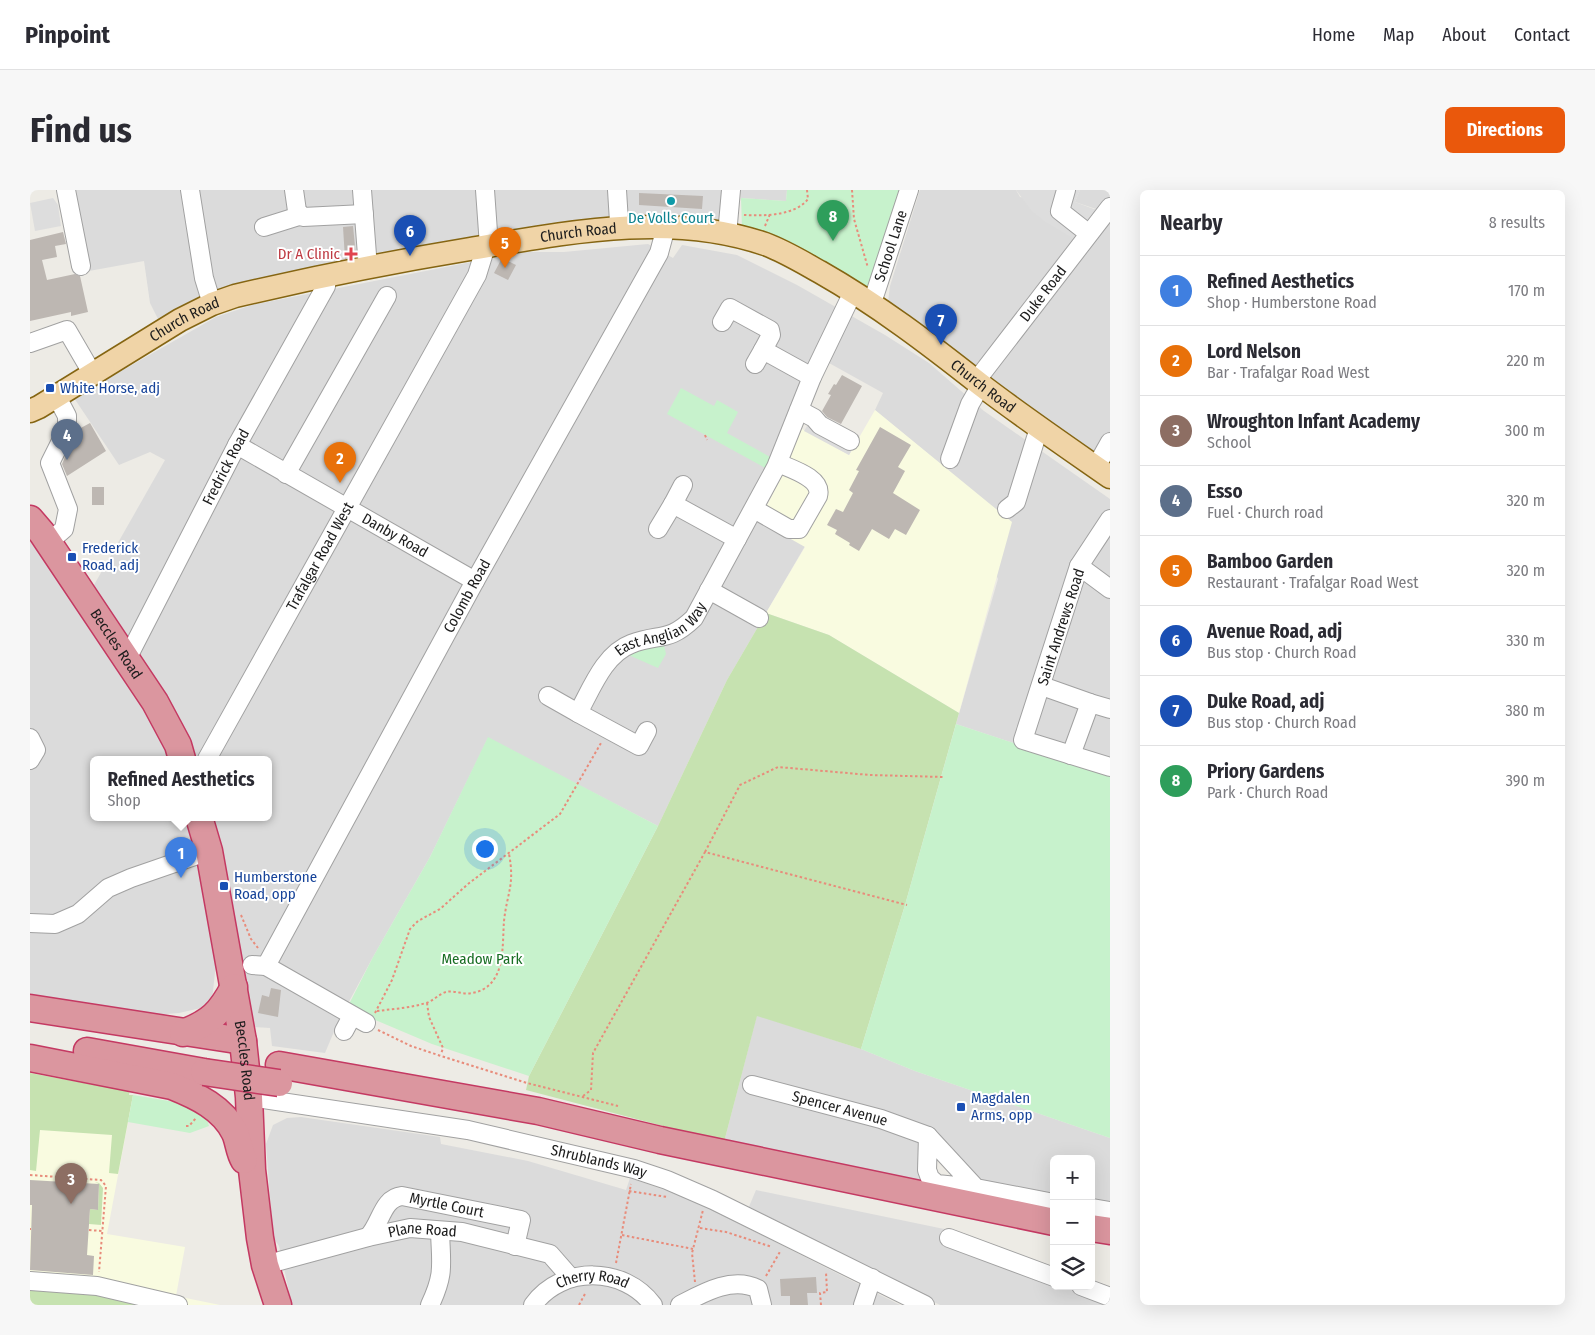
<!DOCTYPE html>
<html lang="en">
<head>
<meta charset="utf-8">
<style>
  :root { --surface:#fff; --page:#f7f7f7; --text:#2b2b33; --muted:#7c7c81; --line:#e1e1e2; --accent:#ea580c }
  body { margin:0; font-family:"Fira Sans Condensed",sans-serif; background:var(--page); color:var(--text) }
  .controls { position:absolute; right:15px; bottom:15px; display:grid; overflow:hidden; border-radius:8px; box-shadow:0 5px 20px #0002 }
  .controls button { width:45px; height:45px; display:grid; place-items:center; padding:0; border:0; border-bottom:1px solid var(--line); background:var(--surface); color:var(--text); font:25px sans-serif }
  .you { position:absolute; left:454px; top:658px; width:18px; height:18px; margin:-12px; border:4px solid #fff; border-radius:50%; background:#1a73e8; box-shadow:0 0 0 8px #1a73e833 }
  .badge { display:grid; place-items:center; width:32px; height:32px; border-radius:50%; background:var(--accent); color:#fff; font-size:16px; font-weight:700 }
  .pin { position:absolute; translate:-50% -41px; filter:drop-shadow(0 1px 2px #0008) }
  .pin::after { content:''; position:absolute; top:26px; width:18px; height:15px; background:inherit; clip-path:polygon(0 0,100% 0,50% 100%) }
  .popup { position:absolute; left:60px; top:566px; width:182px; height:65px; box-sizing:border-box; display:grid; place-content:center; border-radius:8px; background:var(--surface); filter:drop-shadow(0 1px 4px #0005); font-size:16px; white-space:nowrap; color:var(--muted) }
  .popup b { font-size:19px; color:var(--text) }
  .popup::after { content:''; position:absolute; left:50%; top:100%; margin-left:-10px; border:10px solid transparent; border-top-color:var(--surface) }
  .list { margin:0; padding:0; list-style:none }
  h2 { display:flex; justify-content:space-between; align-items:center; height:65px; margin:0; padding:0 20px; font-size:21px }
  h2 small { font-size:16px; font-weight:400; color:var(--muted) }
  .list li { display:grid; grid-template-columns:32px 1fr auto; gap:15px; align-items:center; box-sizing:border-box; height:70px; padding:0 20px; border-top:1px solid var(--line) }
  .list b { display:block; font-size:19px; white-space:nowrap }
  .list p { margin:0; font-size:16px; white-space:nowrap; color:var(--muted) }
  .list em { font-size:16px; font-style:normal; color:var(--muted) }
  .icon { flex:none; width:28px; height:28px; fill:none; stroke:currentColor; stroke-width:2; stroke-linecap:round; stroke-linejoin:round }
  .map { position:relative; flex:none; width:1080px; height:1115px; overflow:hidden; border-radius:8px }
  header { display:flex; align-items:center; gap:30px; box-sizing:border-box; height:70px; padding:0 25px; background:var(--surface); border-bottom:1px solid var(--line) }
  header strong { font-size:24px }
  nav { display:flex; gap:28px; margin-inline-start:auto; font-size:18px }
  .intro { display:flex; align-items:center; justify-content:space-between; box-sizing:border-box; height:120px; padding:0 30px }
  h1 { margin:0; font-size:35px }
  .button { padding:12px 22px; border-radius:8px; background:var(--accent); color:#fff; font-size:18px; font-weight:700 }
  main { display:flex; gap:30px; padding:0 30px }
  aside { flex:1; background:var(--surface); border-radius:8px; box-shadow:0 5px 20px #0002 }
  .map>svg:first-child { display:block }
  .residential { fill:#dbdbdb }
  .education { fill:#f9fbe0 }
  .grass { fill:#c6e2b0 }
  .park { fill:#c7f2cc }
  .parking { fill:#ddd }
  .building { fill:#bdb7b2 }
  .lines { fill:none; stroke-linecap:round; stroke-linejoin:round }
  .minor-casing { stroke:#a1a1a1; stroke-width:20 }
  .major-casing { stroke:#856512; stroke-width:25 }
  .highway-casing { stroke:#c43962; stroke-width:29 }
  .path { stroke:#e88c7b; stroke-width:2; stroke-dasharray:2.5 2.5; stroke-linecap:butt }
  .minor { stroke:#fff; stroke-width:18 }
  .major { stroke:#f0d4a7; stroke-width:22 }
  .highway { stroke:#db969f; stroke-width:26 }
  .highway-bridge-casing { stroke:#c43962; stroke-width:29; stroke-linecap:butt }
  .highway-bridge { stroke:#db969f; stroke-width:26 }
  .culture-dot { fill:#0f9aa8; stroke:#fff; stroke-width:2 }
  .health-dot { fill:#e0444e; stroke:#fff; stroke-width:2 }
  .transit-dot { fill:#1a4fb4; stroke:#fff; stroke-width:2 }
  .labels { text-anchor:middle; stroke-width:4; stroke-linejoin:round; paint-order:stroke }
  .culture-label { font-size:15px; fill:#0d838f; stroke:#fff }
  .street-label { font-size:15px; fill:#1d1d1d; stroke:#fff }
  .health-label { font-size:15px; fill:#be3a42; stroke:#fff; text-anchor:end }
  .transit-label { font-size:15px; fill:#164399; stroke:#fff; text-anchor:start }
  .park-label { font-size:15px; fill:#196e24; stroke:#fff }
</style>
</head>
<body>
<header>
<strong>Pinpoint</strong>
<nav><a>Home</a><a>Map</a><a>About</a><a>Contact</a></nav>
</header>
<div class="intro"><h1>Find us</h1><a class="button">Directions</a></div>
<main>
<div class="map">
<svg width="1080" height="1115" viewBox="0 0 1080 1115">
  <rect width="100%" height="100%" fill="#edebe5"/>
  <path class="residential" d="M46 0H700L699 33 352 73 133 139 120 113 114 71 59 81Z
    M711 0H757L756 11 711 8Z
    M890 0H986L990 7 1069 20 1045 12 1050 0H1080V275L987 212 861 117 858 112 860 96Z
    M618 54 643 68 652 55 707 65 767 95 855 145 899 173 954 221 1080 309V585L926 534 968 389 920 282 845 220 853 203 799 173 717 324 775 356 697 490 628 636 458 548 400 667 343 767 308 832 295 863 242 856 240 838 224 837 181 627H238V569H163L60 402 135 270 120 262 89 275 44 208 186 127 222 115 493 62H534Z
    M0 351 101 493 142 569H64V627H160L186 773 182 810 171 818 149 823 112 826 0 811Z
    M727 825 831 859 885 881 1080 948V1013L1061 1011V969H1024V1006L952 993 896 935 892 950 891 999 694 952Z
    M271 927 410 947 411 954 498 971 596 1000 600 988 658 1008 870 1115H262L249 1056 243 1047 236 954 243 935 257 928Z
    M726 1000 919 1040 1024 1092V1096H1034L1080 1115H910L718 1019Z"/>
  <path class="education" d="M845 220 982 332 929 523 799 445 736 423 775 357 729 331 749 292 772 239 819 265Z
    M0 883 70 896 100 899 99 905H103L77 1044 155 1057 146 1106 190 1115H0Z"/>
  <path class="grass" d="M736 423 799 445 929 523 875 715 831 859 727 826 694 952 496 900 499 886 628 636 697 490Z
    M0 883 70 896 100 899 99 905H103L88 984 79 983 82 945 10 940 6 981 0 980Z
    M65 992 69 993 73 998 71 1035 59 1034 60 1019 68 1020 69 994Z
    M0 1096 37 1097 135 1115H0Z"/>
  <path class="park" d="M757 0H880L848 105 712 39 711 8 756 11Z
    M651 198 684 216 687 210 708 222 697 243 742 268 737 279 637 224Z
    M633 451 636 464 628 478 594 463Z
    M926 534 1080 585V948L885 881 831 859 875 715Z
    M458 547 628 636 499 886 402 854 317 818 343 767 400 667Z
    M103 905 151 913 174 920 179 936 160 943 98 932Z"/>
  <path class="parking" d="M986 0H1050L1045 12 1069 21 1044 49 1014 31 1001 20Z
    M23 8 28 15 31 36 5 41 0 13Z
    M789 226 829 248 819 265 774 241 779 233Z"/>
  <path class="building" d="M609 3 673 6 672 19 609 15Z
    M323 36 326 66 315 69 313 37Z
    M33 42 36 54 25 56 27 67 12 70 17 90 45 84 50 86 58 122 41 126V122L0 131V50Z
    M472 68 486 75 478 90 464 83Z
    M812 185 832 196 811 234 797 227 792 221 801 205 798 204 804 194 806 195Z
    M60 233 76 261 37 286 32 274 47 240Z
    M850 237 881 255 868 277 875 281 863 303 890 320 876 345 865 339 859 349 842 339 829 361 819 355 820 353 805 344 807 340 797 335 806 319 813 322 823 303 819 300 829 281 826 280Z
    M62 297H74V315H62Z
    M241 798 251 800 248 827 228 823 232 805 239 807Z
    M0 990 69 994 68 1020 60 1019 57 1065 64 1066 63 1085 0 1080 2 1015H0Z
    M786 1087 787 1103H777L778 1115H760V1106H751L750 1089Z"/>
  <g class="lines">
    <g class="minor-casing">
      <g id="minor">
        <path d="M36 0 51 76"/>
        <path d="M160 0 174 88 182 114"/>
        <path d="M264 0 267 21 273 27 334 24"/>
        <path d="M332 0 338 78"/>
        <path d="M455 0 459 56"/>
        <path d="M587 0 589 32"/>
        <path d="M1036 0 1030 21 1058 43"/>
        <path d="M234 37 269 26"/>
        <path d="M697 45 701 0"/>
        <path id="s1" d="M842 113 879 0"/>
        <path d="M692 132 700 118 740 140 741 145 733 160"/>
        <path d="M0 153 37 140 62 183"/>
        <path d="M725 174 733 160 782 187"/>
        <path id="s2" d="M946 191 1080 17"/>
        <path d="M769 220 784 228 790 235 820 251"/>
        <path id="s3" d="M207 255 445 391"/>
        <path d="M920 269 940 214 951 195"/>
        <path d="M1066 277 1080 252"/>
        <path d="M256 284 357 106"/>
        <path d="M653 295 643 314 707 349"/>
        <path d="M724 319 759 339H769L788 306C793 288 761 279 748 273"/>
        <path d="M977 319 986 312 1009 238"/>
        <path d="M1080 329 1049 376 993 550 1080 577"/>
        <path d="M628 339 643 314"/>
        <path d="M19 352 34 339 38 319 20 273 37 239V226L26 205"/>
        <path d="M1049 376 1080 399"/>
        <path d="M679 400 729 428"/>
        <path id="s4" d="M97 469 207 255 296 96 297 86"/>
        <path d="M1012 496 1060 513"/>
        <path d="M518 506 548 523"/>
        <path id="s5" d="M617 541 609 556 548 523C561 500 574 464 601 454 630 443 638 453 664 428L746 277 782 187 823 102"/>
        <path d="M0 548 6 560 0 570"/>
        <path d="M1041 565 1060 513 1080 519"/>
        <path id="s6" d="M177 569 447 85 456 56"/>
        <path d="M0 733 25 734 48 724 78 698 101 688 179 661"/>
        <path d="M222 775 236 776 336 833"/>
        <path id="s7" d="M236 776 445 391 629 63 636 37"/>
        <path d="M314 841 322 826"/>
        <path id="s8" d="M722 895 851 929 898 946"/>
        <path id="s9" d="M219 907 438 940 604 979 637 990 683 1010 895 1115"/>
        <path d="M946 998 898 946 897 980 900 988 907 994 946 998 1024 1013"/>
        <path d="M1061 1018 1080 1021"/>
        <path id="s10" d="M338 1047C351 1034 352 1008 372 1006L491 1030 485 1056"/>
        <path d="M919 1048 1024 1087"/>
        <path id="s11" d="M235 1075 338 1047 380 1038 432 1042 520 1064 541 1088"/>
        <path d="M0 1091 67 1096 148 1115"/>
        <path d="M1051 1096 1080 1107"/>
        <path d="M400 1115C415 1083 411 1075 410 1041"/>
        <path id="s12" d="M503 1115C532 1075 594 1076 623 1115"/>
        <path d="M650 1115C673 1103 702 1086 728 1099L732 1115"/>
        <path d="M833 1115 842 1088"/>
      </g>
    </g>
    <g class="major-casing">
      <g id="major">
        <path id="s13" d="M0 221 9 217 150 130 182 114 205 106C282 88 361 72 440 59 535 43 640 21 735 54 754 61 772 72 790 82 848 115 899 154 951 195 993 227 1037 257 1080 287"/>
      </g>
    </g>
    <g class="highway-casing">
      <g id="highway">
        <path id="s14" d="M0 329 12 343 125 512 148 555 152 569"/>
        <path id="s15" d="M169 627 179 661 213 851 219 907 222 980 230 1048 235 1075 248 1115"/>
        <path d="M0 818 213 851"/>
        <path d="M153 843C181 832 190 823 204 797"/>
        <path d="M57 861 174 882"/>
        <path d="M0 868 142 896C167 906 193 918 205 943 209 952 209 962 214 970"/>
        <path d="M249 875 508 921 630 950 1024 1032"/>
        <path d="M1061 1038 1080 1041"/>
      </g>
    </g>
    <path class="path" d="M822 0 824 29 838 78
      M714 25C733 26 765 26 778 9L777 0
      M735 36 740 24
      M675 245 677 250
      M675 662 710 595 748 577 840 585 913 587
      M211 725 221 749 228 758
      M397 813 399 827 413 858 411 864
      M347 821C363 819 380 818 396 813 403 811 409 804 416 802 424 800 434 805 442 803 476 797 472 759 474 731 477 703 485 695 479 664
      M345 823 362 790 380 739 388 731 410 719 438 694 530 624 571 553
      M348 840 381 856 411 866 497 893 588 916
      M553 906 561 900 563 863 675 662 877 715
      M156 936H159L166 928
      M0 985 71 990 76 996 69 1082
      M599 1001 637 1007
      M670 1038 696 1042 742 1057
      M0 1039H1
      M59 1040 72 1041
      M592 1045 663 1059
      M586 1073 601 994
      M736 1086 751 1060
      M665 1092 662 1063 673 1020
      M549 1115 556 1102
      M791 1115 790 1103 797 1102 796 1082"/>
    <use href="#minor" class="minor"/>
    <use href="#major" class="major"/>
    <use href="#highway" class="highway"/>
    <g class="highway-bridge-casing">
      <path id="highway-bridge" d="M174 882 249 893"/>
    </g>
    <use href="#highway-bridge" class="highway-bridge"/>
  </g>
  <circle class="culture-dot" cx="641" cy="11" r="5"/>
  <path class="health-dot" d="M318.5 56.5h5v5h5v5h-5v5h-5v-5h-5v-5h5z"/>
  <g class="transit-dot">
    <rect x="15" y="193" width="10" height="10" rx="2.5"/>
    <rect x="37" y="362" width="10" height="10" rx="2.5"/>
    <rect x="189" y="691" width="10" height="10" rx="2.5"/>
    <rect x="926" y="912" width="10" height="10" rx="2.5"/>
  </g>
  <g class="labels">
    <g class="culture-label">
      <text x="641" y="33">De Volls Court</text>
    </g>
    <g class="street-label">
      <text dy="5" stroke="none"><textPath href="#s13" startOffset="585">Church Road</textPath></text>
      <text dy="5" stroke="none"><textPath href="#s1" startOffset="60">School Lane</textPath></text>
      <text dy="5" stroke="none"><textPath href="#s2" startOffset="110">Duke Road</textPath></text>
      <text dy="5" stroke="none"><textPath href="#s13" startOffset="180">Church Road</textPath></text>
      <text dy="5" stroke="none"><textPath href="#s13" startOffset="1035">Church Road</textPath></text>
      <text dy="5" stroke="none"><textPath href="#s4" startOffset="216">Fredrick Road</textPath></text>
      <text dy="5" stroke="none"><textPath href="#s3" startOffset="182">Danby Road</textPath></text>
      <text dy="5" stroke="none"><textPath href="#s6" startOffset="232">Trafalgar Road West</textPath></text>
      <text dy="5" stroke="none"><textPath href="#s7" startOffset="421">Colomb Road</textPath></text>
      <text dy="5" stroke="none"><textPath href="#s5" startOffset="210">East Anglian Way</textPath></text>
      <text transform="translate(1031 437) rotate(-72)" y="5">Saint Andrews Road</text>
      <text dy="5" stroke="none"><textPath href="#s14" startOffset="152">Beccles Road</textPath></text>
      <text dy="5" stroke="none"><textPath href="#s15" startOffset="248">Beccles Road</textPath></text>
      <text dy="5" stroke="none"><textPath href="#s8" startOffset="91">Spencer Avenue</textPath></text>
      <text dy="5" stroke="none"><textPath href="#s9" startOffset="356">Shrublands Way</textPath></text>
      <text dy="5" stroke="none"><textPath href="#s10" startOffset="101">Myrtle Court</textPath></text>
      <text dy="5" stroke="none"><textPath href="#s11" startOffset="162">Plane Road</textPath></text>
      <text dy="5" stroke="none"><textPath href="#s12" startOffset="69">Cherry Road</textPath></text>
    </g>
    <g class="health-label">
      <text x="310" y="69">Dr A Clinic</text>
    </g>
    <g class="transit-label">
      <text x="30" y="203">White Horse, adj</text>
      <text x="52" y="363">Frederick<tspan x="52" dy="17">Road, adj</tspan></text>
      <text x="204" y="692">Humberstone<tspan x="204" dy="17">Road, opp</tspan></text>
      <text x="941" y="913">Magdalen<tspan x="941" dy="17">Arms, opp</tspan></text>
    </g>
    <g class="park-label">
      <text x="452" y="774">Meadow Park</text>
    </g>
  </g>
</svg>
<div class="controls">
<button>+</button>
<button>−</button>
<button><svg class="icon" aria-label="layers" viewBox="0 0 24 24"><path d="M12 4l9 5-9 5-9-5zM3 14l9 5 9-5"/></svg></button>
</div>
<div class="you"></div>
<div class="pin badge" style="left:151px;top:688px;background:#3f7fe0">1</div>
<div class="popup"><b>Refined Aesthetics</b>Shop</div>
<div class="pin badge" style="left:310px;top:293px;background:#e8710a">2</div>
<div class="pin badge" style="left:41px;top:1014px;background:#8d6e63">3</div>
<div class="pin badge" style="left:37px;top:270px;background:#5c6f8a">4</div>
<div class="pin badge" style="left:475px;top:78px;background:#e8710a">5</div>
<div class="pin badge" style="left:380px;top:66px;background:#1a4fb4">6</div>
<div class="pin badge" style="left:911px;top:155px;background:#1a4fb4">7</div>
<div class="pin badge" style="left:803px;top:51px;background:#2e9e5b">8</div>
</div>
<aside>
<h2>Nearby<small>8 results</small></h2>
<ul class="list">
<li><span class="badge" style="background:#3f7fe0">1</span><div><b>Refined Aesthetics</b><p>Shop · Humberstone Road</p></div><em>170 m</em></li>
<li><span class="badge" style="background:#e8710a">2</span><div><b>Lord Nelson</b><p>Bar · Trafalgar Road West</p></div><em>220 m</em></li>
<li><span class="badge" style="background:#8d6e63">3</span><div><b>Wroughton Infant Academy</b><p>School</p></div><em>300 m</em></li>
<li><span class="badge" style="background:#5c6f8a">4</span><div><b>Esso</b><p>Fuel · Church road</p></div><em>320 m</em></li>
<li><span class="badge" style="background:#e8710a">5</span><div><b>Bamboo Garden</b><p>Restaurant · Trafalgar Road West</p></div><em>320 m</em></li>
<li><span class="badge" style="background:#1a4fb4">6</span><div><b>Avenue Road, adj</b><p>Bus stop · Church Road</p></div><em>330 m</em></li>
<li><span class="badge" style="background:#1a4fb4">7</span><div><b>Duke Road, adj</b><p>Bus stop · Church Road</p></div><em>380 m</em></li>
<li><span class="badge" style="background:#2e9e5b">8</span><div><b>Priory Gardens</b><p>Park · Church Road</p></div><em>390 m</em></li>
</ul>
</aside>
</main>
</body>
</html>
